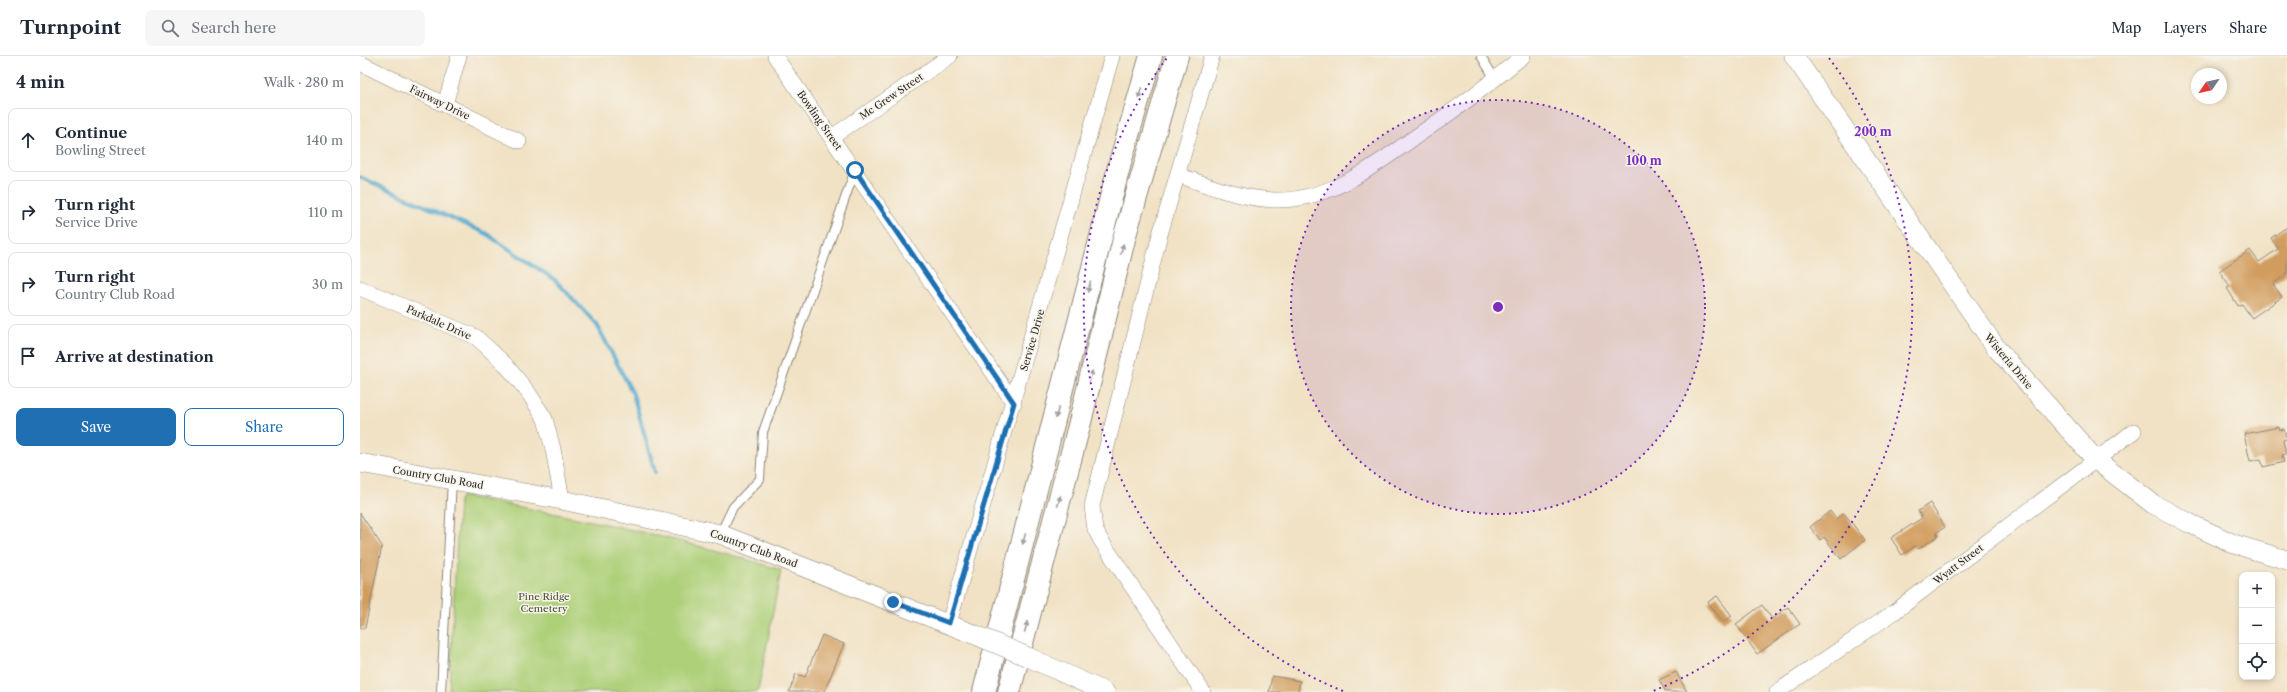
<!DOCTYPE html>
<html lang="en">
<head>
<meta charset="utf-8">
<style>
  :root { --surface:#fff; --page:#f6f6f7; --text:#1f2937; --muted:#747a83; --line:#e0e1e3; --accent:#1f6fb2 }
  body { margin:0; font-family:"Libre Caslon Text",serif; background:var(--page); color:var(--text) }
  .controls { position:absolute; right:12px; bottom:12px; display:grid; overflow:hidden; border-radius:8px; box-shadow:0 2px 6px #0003 }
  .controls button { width:36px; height:36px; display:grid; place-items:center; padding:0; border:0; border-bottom:1px solid var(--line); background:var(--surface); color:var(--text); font:20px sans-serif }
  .compass { position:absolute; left:1831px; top:12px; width:36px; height:36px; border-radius:50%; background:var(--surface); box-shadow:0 2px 6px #0003; rotate:236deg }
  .stop { position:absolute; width:12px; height:12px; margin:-9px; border:3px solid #1f6fb2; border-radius:50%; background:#fff }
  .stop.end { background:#1f6fb2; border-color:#fff; box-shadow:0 1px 4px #0008 }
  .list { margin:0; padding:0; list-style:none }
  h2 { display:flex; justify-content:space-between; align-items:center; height:52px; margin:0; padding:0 16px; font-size:17px }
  h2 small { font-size:13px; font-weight:400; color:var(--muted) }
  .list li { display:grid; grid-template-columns:26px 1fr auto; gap:12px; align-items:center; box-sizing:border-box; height:64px; margin:0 8px 8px; padding:0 8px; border:1px solid var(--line); border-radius:8px }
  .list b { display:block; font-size:15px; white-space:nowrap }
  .list p { margin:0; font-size:13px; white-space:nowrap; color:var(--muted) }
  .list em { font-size:13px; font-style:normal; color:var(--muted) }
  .actions { display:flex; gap:8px; padding:12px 16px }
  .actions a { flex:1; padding:9px 0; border:1px solid var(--accent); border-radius:8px; text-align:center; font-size:14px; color:var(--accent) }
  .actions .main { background:var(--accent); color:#fff }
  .icon { flex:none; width:22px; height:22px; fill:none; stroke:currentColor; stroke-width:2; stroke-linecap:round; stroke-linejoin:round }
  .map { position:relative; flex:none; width:1927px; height:636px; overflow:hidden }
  header { display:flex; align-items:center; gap:24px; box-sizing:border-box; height:56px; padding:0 20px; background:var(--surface); border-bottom:1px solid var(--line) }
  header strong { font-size:19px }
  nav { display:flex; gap:22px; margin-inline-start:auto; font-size:14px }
  .search { width:280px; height:36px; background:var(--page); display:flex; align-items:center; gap:10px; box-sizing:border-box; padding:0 14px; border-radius:8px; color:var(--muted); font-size:15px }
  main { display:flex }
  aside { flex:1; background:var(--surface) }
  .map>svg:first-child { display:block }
  .green { fill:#aed079; stroke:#6c7e52 }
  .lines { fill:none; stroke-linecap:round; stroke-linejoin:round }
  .stream { stroke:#50a8cd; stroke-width:4 }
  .building { fill:#d19c5d }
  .service-casing { stroke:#8e8678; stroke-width:10 }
  .minor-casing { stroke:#8e8678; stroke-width:16 }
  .tertiary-casing { stroke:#8e8678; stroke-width:20 }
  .primary-casing { stroke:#8e8678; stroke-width:24 }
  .service { stroke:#fff; stroke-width:8 }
  .minor { stroke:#fff; stroke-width:15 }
  .tertiary { stroke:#fff; stroke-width:19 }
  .primary { stroke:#fff; stroke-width:22 }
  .tertiary-bridge-casing { stroke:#8e8678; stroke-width:20; stroke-linecap:butt }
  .tertiary-bridge { stroke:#fff; stroke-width:19 }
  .oneway { fill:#a0a0a0 }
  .route { stroke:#1f6fb2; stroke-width:5 }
  .ring { fill:none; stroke:#7b2cbf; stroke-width:2; stroke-dasharray:2 4 }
  .labels { text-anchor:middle; stroke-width:3; stroke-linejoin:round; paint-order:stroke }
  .street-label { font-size:10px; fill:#2b2b2b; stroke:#f7f3e8 }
  .park-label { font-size:10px; fill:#4c543e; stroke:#f7f3e8 }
  .centre { fill:#7b2cbf; stroke:#f7f3e8; stroke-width:2 }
  .ring-label { font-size:12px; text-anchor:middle; font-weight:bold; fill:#7b2cbf; stroke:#f7f3e8; stroke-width:3; stroke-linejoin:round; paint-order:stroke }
</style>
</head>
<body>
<header>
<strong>Turnpoint</strong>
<div class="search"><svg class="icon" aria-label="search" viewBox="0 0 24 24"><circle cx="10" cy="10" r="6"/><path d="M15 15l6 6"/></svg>Search here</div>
<nav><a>Map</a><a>Layers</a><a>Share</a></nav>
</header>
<main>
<aside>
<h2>4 min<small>Walk · 280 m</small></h2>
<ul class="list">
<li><svg class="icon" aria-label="ahead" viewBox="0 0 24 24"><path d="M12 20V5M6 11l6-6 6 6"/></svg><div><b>Continue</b><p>Bowling Street</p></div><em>140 m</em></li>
<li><svg class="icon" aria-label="right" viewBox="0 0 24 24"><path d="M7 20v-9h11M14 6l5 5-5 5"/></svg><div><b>Turn right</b><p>Service Drive</p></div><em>110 m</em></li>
<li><svg class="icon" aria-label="right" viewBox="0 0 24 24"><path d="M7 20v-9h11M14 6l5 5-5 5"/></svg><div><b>Turn right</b><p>Country Club Road</p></div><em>30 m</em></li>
<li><svg class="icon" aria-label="arrive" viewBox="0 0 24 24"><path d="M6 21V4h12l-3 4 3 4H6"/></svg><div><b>Arrive at destination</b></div></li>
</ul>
<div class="actions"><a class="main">Save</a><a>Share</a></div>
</aside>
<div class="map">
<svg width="1927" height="636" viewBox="0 0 1927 636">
  <rect width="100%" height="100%" fill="#f7f3e8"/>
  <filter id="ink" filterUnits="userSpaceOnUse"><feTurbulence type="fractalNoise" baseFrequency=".025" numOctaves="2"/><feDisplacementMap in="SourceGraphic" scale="8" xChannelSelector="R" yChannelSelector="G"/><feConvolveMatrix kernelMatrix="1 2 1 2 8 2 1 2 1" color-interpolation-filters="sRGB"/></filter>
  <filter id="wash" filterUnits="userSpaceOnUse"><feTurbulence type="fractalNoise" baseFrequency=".012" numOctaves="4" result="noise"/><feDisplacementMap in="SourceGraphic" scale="16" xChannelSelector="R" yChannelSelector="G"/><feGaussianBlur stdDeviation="0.9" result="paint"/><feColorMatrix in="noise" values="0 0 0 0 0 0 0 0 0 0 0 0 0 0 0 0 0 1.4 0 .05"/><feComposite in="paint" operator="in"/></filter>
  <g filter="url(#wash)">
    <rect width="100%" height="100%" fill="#f1e2c5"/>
    <path class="green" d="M102 440C210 460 316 480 421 514L398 636H89L99 444Z"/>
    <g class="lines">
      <path class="stream" d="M0 121 125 177 195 224 237 269 273 338 295 416"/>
    </g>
    <g id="blocks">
      <path class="building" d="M1927 171V218L1913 228 1922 241 1892 262 1882 248 1878 250 1867 232 1870 230 1859 215 1890 194 1899 206 1918 193 1911 182Z
        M1919 371 1920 374 1924 373 1927 383 1923 384 1926 398 1922 399 1924 406 1903 411 1901 403 1890 405 1884 378Z
        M1570 447 1585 471 1576 477 1578 480 1558 493 1555 490 1542 499 1531 482 1562 462 1558 455Z
        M1470 455 1476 463 1484 457 1505 484 1481 503 1464 481 1460 484 1450 471Z
        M0 457 22 490 5 572H0Z
        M1357 540 1372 560 1363 566 1348 546Z
        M1402 549 1412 563 1428 551 1440 568 1397 598 1376 568Z
        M462 579 484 588 464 636H429L436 618 445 621Z
        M1316 616 1327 636H1306L1299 624Z
        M912 620 940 625 938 636H909Z"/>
    </g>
  </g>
  <g filter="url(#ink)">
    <use href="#blocks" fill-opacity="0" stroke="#8e8678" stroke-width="1"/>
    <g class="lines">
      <g class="service-casing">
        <path id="service" d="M1121 0 1135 23
          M360 478 373 451 400 423 403 376 495 114
          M81 636 92 424"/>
      </g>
      <g class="minor-casing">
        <path id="minor" d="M415 0 654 347
          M0 7 159 85
          M85 48 99 0
          M472 81 590 0
          M818 119C850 130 881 143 915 144 968 145 1010 113 1051 84 1090 58 1127 30 1163 0
          M0 232 116 281 145 308 168 336 185 363 193 393 202 444
          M589 567 752 0
          M843 636 740 483 735 473 732 450 799 182 852 0
          M1417 636 1533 557 1774 375"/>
      </g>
      <g class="tertiary-casing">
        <path id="tertiary" d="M1434 0 1637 293 1736 404 1793 448 1829 467 1874 488 1927 504
          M0 407 202 444 360 478 618 580
          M668 601 745 636"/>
      </g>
      <g class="primary-casing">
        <path id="primary" d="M624 636 761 103 791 0
          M649 636 720 366 765 179 817 0"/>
      </g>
      <use href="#service" class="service"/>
      <use href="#minor" class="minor"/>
      <use href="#tertiary" class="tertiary"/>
      <use href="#primary" class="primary"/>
      <g class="tertiary-bridge-casing">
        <path id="tertiary-bridge" d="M618 580 668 601"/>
      </g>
      <use href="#tertiary-bridge" class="tertiary-bridge"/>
    </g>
    <defs><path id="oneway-solid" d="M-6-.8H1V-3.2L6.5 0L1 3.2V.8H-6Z"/></defs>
    <g class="oneway">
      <use href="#oneway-solid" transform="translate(780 37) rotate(106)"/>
      <use href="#oneway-solid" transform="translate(762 193) rotate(-76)"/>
      <use href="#oneway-solid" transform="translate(729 231) rotate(104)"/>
      <use href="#oneway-solid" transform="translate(731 320) rotate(-76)"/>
      <use href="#oneway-solid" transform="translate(697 357) rotate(105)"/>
      <use href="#oneway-solid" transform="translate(699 445) rotate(-75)"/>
      <use href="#oneway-solid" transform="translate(664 483) rotate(105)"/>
      <use href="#oneway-solid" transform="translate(666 571) rotate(-75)"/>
    </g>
  </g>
  <g class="lines" filter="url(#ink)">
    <path class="route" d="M495 114 654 347 589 567 533 546"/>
  </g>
  <circle cx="1138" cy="251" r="207" fill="#7b2cbf" fill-opacity=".12"/>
  <g class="ring">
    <circle cx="1138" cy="251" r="207"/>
    <path d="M983 635A414 414 0 0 1 807 2M1469 2A414 414 0 0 1 1293 635"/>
  </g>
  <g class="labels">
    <g class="street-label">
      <text transform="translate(531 40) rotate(-34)" y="4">Mc Grew Street</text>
      <text transform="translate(80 46) rotate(26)" y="4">Fairway Drive</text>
      <text transform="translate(460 64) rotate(55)" y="4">Bowling Street</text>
      <text transform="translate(79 266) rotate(24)" y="4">Parkdale Drive</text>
      <text transform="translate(672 284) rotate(-74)" y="4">Service Drive</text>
      <text transform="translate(1649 305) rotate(50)" y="4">Wisteria Drive</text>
      <text transform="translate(78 421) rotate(10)" y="4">Country Club Road</text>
      <text transform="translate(394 492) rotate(20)" y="4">Country Club Road</text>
      <text transform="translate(1598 508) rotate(-37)" y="4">Wyatt Street</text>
    </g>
    <g class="park-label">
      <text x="184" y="544">Pine Ridge<tspan x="184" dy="12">Cemetery</tspan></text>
    </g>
  </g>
  <circle cx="1138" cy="251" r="6" class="centre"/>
  <g class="ring-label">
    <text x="1513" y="80">200 m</text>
    <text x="1284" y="109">100 m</text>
  </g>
</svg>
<div class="controls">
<button>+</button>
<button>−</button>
<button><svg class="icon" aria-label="locate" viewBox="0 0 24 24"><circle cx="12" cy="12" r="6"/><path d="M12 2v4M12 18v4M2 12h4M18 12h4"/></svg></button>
</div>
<svg class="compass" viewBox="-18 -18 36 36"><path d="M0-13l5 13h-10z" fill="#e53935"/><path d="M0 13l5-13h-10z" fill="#747a83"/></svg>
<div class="stop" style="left:495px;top:114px"></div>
<div class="stop end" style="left:533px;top:546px"></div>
</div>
</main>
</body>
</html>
